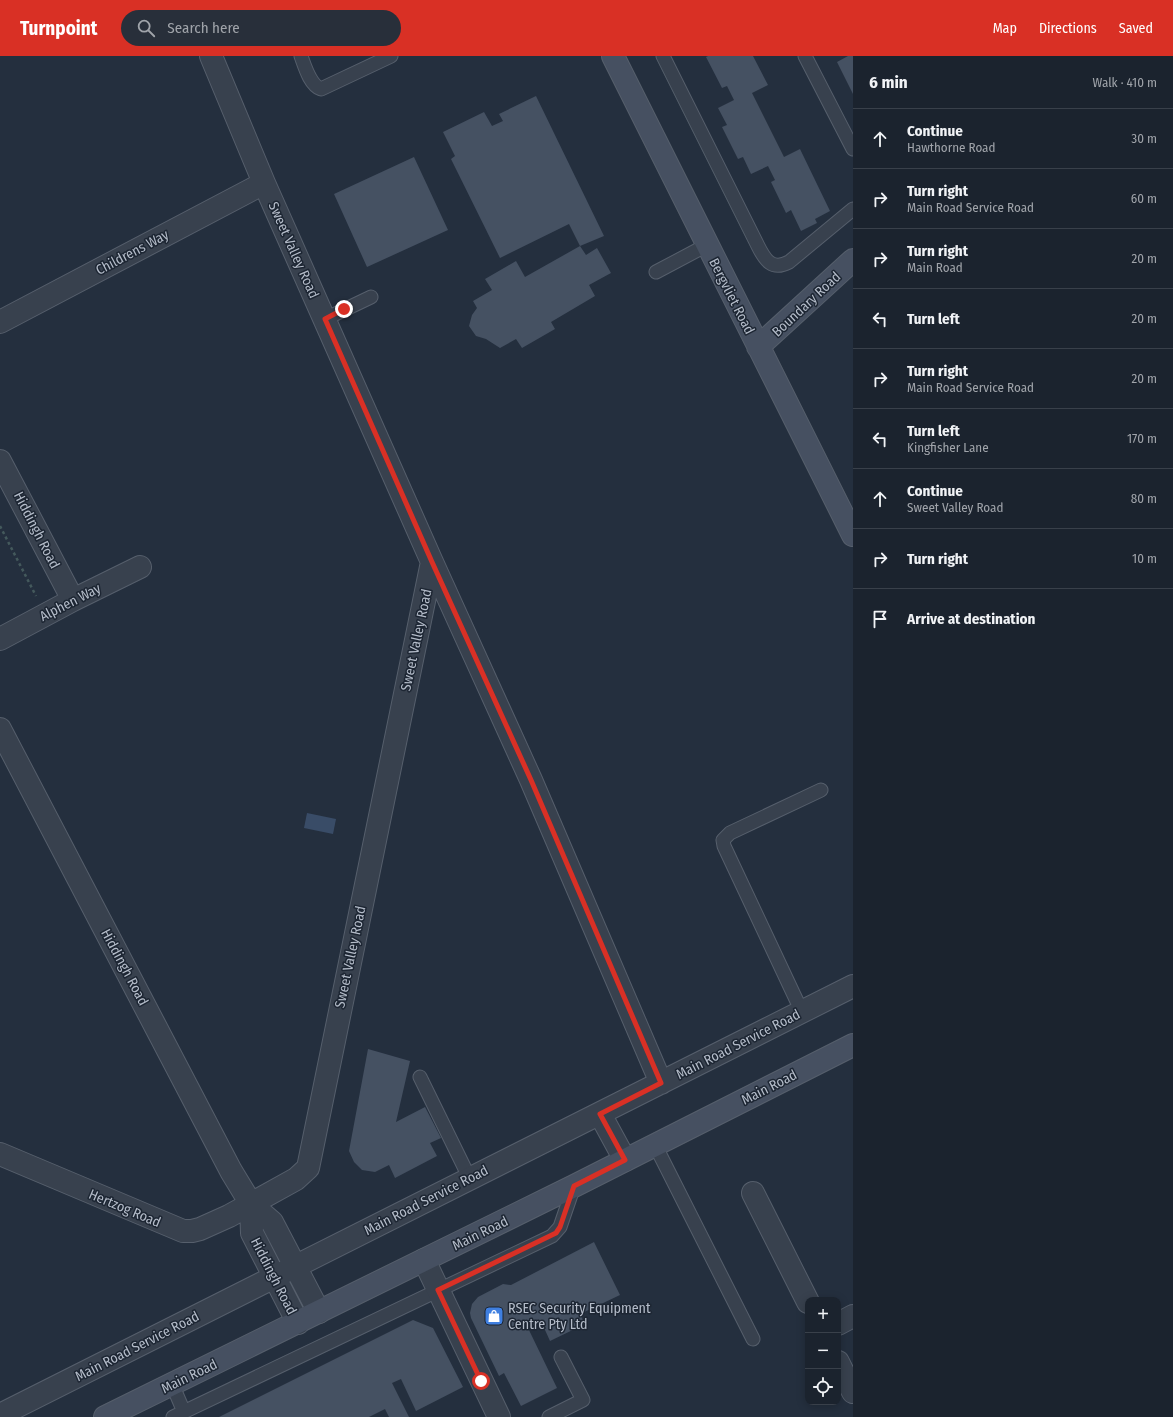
<!DOCTYPE html>
<html lang="en">
<head>
<meta charset="utf-8">
<style>
  :root { --surface:#1b232e; --page:#282f3a; --text:#f1f3f6; --muted:#a0a4aa; --line:#39404a; --accent:#d93025 }
  body { margin:0; font-family:"Fira Sans Condensed",sans-serif; background:var(--page); color:var(--text) }
  .controls { position:absolute; right:12px; bottom:12px; display:grid; overflow:hidden; border-radius:8px; box-shadow:0 2px 10px #0003 }
  .controls button { width:36px; height:36px; display:grid; place-items:center; padding:0; border:0; border-bottom:1px solid var(--line); background:var(--surface); color:var(--text); font:20px sans-serif }
  .stop { position:absolute; width:12px; height:12px; margin:-9px; border:3px solid #d93025; border-radius:50%; background:#fff }
  .stop.end { background:#d93025; border-color:#fff; box-shadow:0 1px 4px #0008 }
  .list { margin:0; padding:0; list-style:none }
  h2 { display:flex; justify-content:space-between; align-items:center; height:52px; margin:0; padding:0 16px; font-size:17px }
  h2 small { font-size:13px; font-weight:400; color:var(--muted) }
  .list li { display:grid; grid-template-columns:26px 1fr auto; gap:12px; align-items:center; box-sizing:border-box; height:60px; padding:0 16px; border-top:1px solid var(--line) }
  .list b { display:block; font-size:15px; white-space:nowrap }
  .list p { margin:0; font-size:13px; white-space:nowrap; color:var(--muted) }
  .list em { font-size:13px; font-style:normal; color:var(--muted) }
  .icon { flex:none; width:22px; height:22px; fill:none; stroke:currentColor; stroke-width:2; stroke-linecap:round; stroke-linejoin:round }
  .map { position:relative; flex:none; width:853px; height:1361px; overflow:hidden }
  header { display:flex; align-items:center; gap:24px; box-sizing:border-box; height:56px; padding:0 20px; background:var(--accent); color:#fff }
  header strong { font-size:19px }
  nav { display:flex; gap:22px; margin-inline-start:auto; font-size:14px }
  .search { width:280px; height:36px; background:var(--page); display:flex; align-items:center; gap:10px; box-sizing:border-box; padding:0 14px; border-radius:22px; color:var(--muted); font-size:15px }
  main { display:flex }
  aside { flex:1; background:var(--surface) }
  .map>svg:first-child { display:block }
  .water { fill:#394c67 }
  .building { fill:#455162 }
  .lines { fill:none; stroke-linecap:round; stroke-linejoin:round }
  .lane-casing { stroke:#565f6c; stroke-width:15 }
  .street-casing { stroke:#565f6c; stroke-width:24 }
  .secondary-casing { stroke:#565f6c; stroke-width:24 }
  .path { stroke:#44595c; stroke-width:2.5; stroke-dasharray:3 3; stroke-linecap:butt }
  .lane { stroke:#38414e; stroke-width:13 }
  .street { stroke:#38414e; stroke-width:22 }
  .secondary { stroke:#465061; stroke-width:22 }
  .route { stroke:#d93025; stroke-width:5 }
  .labels { text-anchor:middle; stroke-width:3; stroke-linejoin:round; paint-order:stroke }
  .street-label { font-size:14px; fill:#b4bcc9; stroke:#1d2633 }
  .poi-label { font-size:14px; fill:#b4bcc9; stroke:#1d2633; text-anchor:start }
</style>
</head>
<body>
<header>
<strong>Turnpoint</strong>
<div class="search"><svg class="icon" aria-label="search" viewBox="0 0 24 24"><circle cx="10" cy="10" r="6"/><path d="M15 15l6 6"/></svg>Search here</div>
<nav><a>Map</a><a>Directions</a><a>Saved</a></nav>
</header>
<main>
<div class="map">
<svg width="853" height="1361" viewBox="0 0 853 1361">
  <rect width="100%" height="100%" fill="#242f3e"/>
  <path class="water" d="M307 757 336 763 333 778 304 772Z"/>
  <path class="building" d="M708 0H753L768 29 752 37 784 101 800 93 830 155 815 163 817 167 801 175 791 154 786 157 771 126 775 124 768 110 751 118 743 101 738 103 722 71 727 69 718 52 734 44 727 30 722 32 706 1Z
    M848 0H853V38L837 6Z
    M536 40 604 180 580 190 586 199 597 192 611 217 589 229 595 240 551 266 555 273 522 292 516 283 500 292 486 283 476 280 469 270 472 259 477 252 473 245 492 234 485 223 516 205 525 221 580 190 569 168 500 202 451 103 455 100 443 76 484 56 492 70 503 65 499 58Z
    M414 101 448 174 367 211 334 138Z
    M368 993 410 1005 396 1066 425 1051 441 1082 430 1087 437 1100 395 1122 389 1109 375 1116 362 1114 354 1106 349 1095Z
    M594 1186 620 1239 580 1258 585 1268 550 1285 541 1265 528 1272 557 1332 521 1350 504 1317 499 1320 471 1262 470 1257 472 1248 478 1241 503 1228 511 1229Z
    M413 1264 433 1272 463 1331 416 1355 401 1323 392 1327 409 1361H389L385 1353 369 1361H219Z"/>
  <g class="lines">
    <g class="lane-casing">
      <path id="lane" d="M301 0C305 11 310 29 321 33L391 0
        M663 0 758 190C765 204 772 215 789 206L853 153
        M805 0 853 93
        M656 216 707 189
        M325 263 371 241
        M802 956 724 790 723 784 730 777 821 734
        M420 1021 470 1123
        M655 1089 753 1283
        M172 1328 184 1356
        M173 1361 552 1180 560 1171 574 1130
        M549 1361 583 1344 561 1301"/>
    </g>
    <g class="street-casing">
      <path id="street" d="M211 0 264 127 432 506 531 724 661 1027
        M0 266 264 127
        M0 405 73 544
        M0 583 73 544 140 511
        M0 673 231 1115 251 1148 272 1166 319 1256
        M600 1058 625 1104
        M0 1098 183 1175H192L200 1173 229 1160 296 1123 308 1112 432 506
        M753 1137 808 1246
        M251 1148 252 1177 298 1267
        M424 1204 499 1361
        M838 1268 853 1260
        M838 1306 853 1336
        M0 1359 853 930"/>
    </g>
    <g class="secondary-casing">
      <path id="secondary" d="M613 0 853 479
        M758 291 853 204
        M105 1361 574 1130 853 989"/>
    </g>
    <path class="path" d="M0 470 36 540"/>
    <use href="#lane" class="lane"/>
    <use href="#street" class="street"/>
    <use href="#secondary" class="secondary"/>
  </g>
  <g class="lines">
    <path class="route" d="M344 253 325 263 432 506 531 724 661 1027 600 1058 625 1104 574 1130 560 1171 556 1177 438 1234 481 1325"/>
  </g>
  <defs>
    <g id="shop-square" transform="scale(1)"><rect x="-9" y="-9" width="18" height="18" rx="4" fill="#3f7fe0" stroke="#1d2633"/><path d="M-5-2.5h2.3a2.7 3.5 0 0 1 5.4 0H5L5.5 6h-11ZM-1.5-2.5h3a1.5 2.3 0 0 0-3 0Z" fill="#fff"/></g>
  </defs>
  <g fill-rule="evenodd">
    <use href="#shop-square" x="494" y="1260"/>
  </g>
  <g class="labels">
    <g class="street-label">
      <text transform="translate(294 194) rotate(66)" y="5">Sweet Valley Road</text>
      <text transform="translate(132 196) rotate(-28)" y="5">Childrens Way</text>
      <text transform="translate(732 240) rotate(63)" y="5">Bergvliet Road</text>
      <text transform="translate(806 248) rotate(-43)" y="5">Boundary Road</text>
      <text transform="translate(37 474) rotate(63)" y="5">Hiddingh Road</text>
      <text transform="translate(70 546) rotate(-27)" y="5">Alphen Way</text>
      <text transform="translate(416 584) rotate(-78)" y="5">Sweet Valley Road</text>
      <text transform="translate(350 901) rotate(-78)" y="5">Sweet Valley Road</text>
      <text transform="translate(125 911) rotate(62)" y="5">Hiddingh Road</text>
      <text transform="translate(738 988) rotate(-27)" y="5">Main Road Service Road</text>
      <text transform="translate(769 1031) rotate(-27)" y="5">Main Road</text>
      <text transform="translate(426 1144) rotate(-27)" y="5">Main Road Service Road</text>
      <text transform="translate(125 1152) rotate(23)" y="5">Hertzog Road</text>
      <text transform="translate(480 1177) rotate(-26)" y="5">Main Road</text>
      <text transform="translate(274 1220) rotate(63)" y="5">Hiddingh Road</text>
      <text transform="translate(137 1290) rotate(-27)" y="5">Main Road Service Road</text>
      <text transform="translate(189 1320) rotate(-26)" y="5">Main Road</text>
    </g>
    <g class="poi-label">
      <text x="508" y="1257">RSEC Security Equipment<tspan x="508" dy="16">Centre Pty Ltd</tspan></text>
    </g>
  </g>
</svg>
<div class="controls">
<button>+</button>
<button>−</button>
<button><svg class="icon" aria-label="locate" viewBox="0 0 24 24"><circle cx="12" cy="12" r="6"/><path d="M12 2v4M12 18v4M2 12h4M18 12h4"/></svg></button>
</div>
<div class="stop" style="left:481px;top:1325px"></div>
<div class="stop end" style="left:344px;top:253px"></div>
</div>
<aside>
<h2>6 min<small>Walk · 410 m</small></h2>
<ul class="list">
<li><svg class="icon" aria-label="ahead" viewBox="0 0 24 24"><path d="M12 20V5M6 11l6-6 6 6"/></svg><div><b>Continue</b><p>Hawthorne Road</p></div><em>30 m</em></li>
<li><svg class="icon" aria-label="right" viewBox="0 0 24 24"><path d="M7 20v-9h11M14 6l5 5-5 5"/></svg><div><b>Turn right</b><p>Main Road Service Road</p></div><em>60 m</em></li>
<li><svg class="icon" aria-label="right" viewBox="0 0 24 24"><path d="M7 20v-9h11M14 6l5 5-5 5"/></svg><div><b>Turn right</b><p>Main Road</p></div><em>20 m</em></li>
<li><svg class="icon" aria-label="left" viewBox="0 0 24 24"><path d="M17 20v-9H6M10 6l-5 5 5 5"/></svg><div><b>Turn left</b></div><em>20 m</em></li>
<li><svg class="icon" aria-label="right" viewBox="0 0 24 24"><path d="M7 20v-9h11M14 6l5 5-5 5"/></svg><div><b>Turn right</b><p>Main Road Service Road</p></div><em>20 m</em></li>
<li><svg class="icon" aria-label="left" viewBox="0 0 24 24"><path d="M17 20v-9H6M10 6l-5 5 5 5"/></svg><div><b>Turn left</b><p>Kingfisher Lane</p></div><em>170 m</em></li>
<li><svg class="icon" aria-label="ahead" viewBox="0 0 24 24"><path d="M12 20V5M6 11l6-6 6 6"/></svg><div><b>Continue</b><p>Sweet Valley Road</p></div><em>80 m</em></li>
<li><svg class="icon" aria-label="right" viewBox="0 0 24 24"><path d="M7 20v-9h11M14 6l5 5-5 5"/></svg><div><b>Turn right</b></div><em>10 m</em></li>
<li><svg class="icon" aria-label="arrive" viewBox="0 0 24 24"><path d="M6 21V4h12l-3 4 3 4H6"/></svg><div><b>Arrive at destination</b></div></li>
</ul>
</aside>
</main>
</body>
</html>
